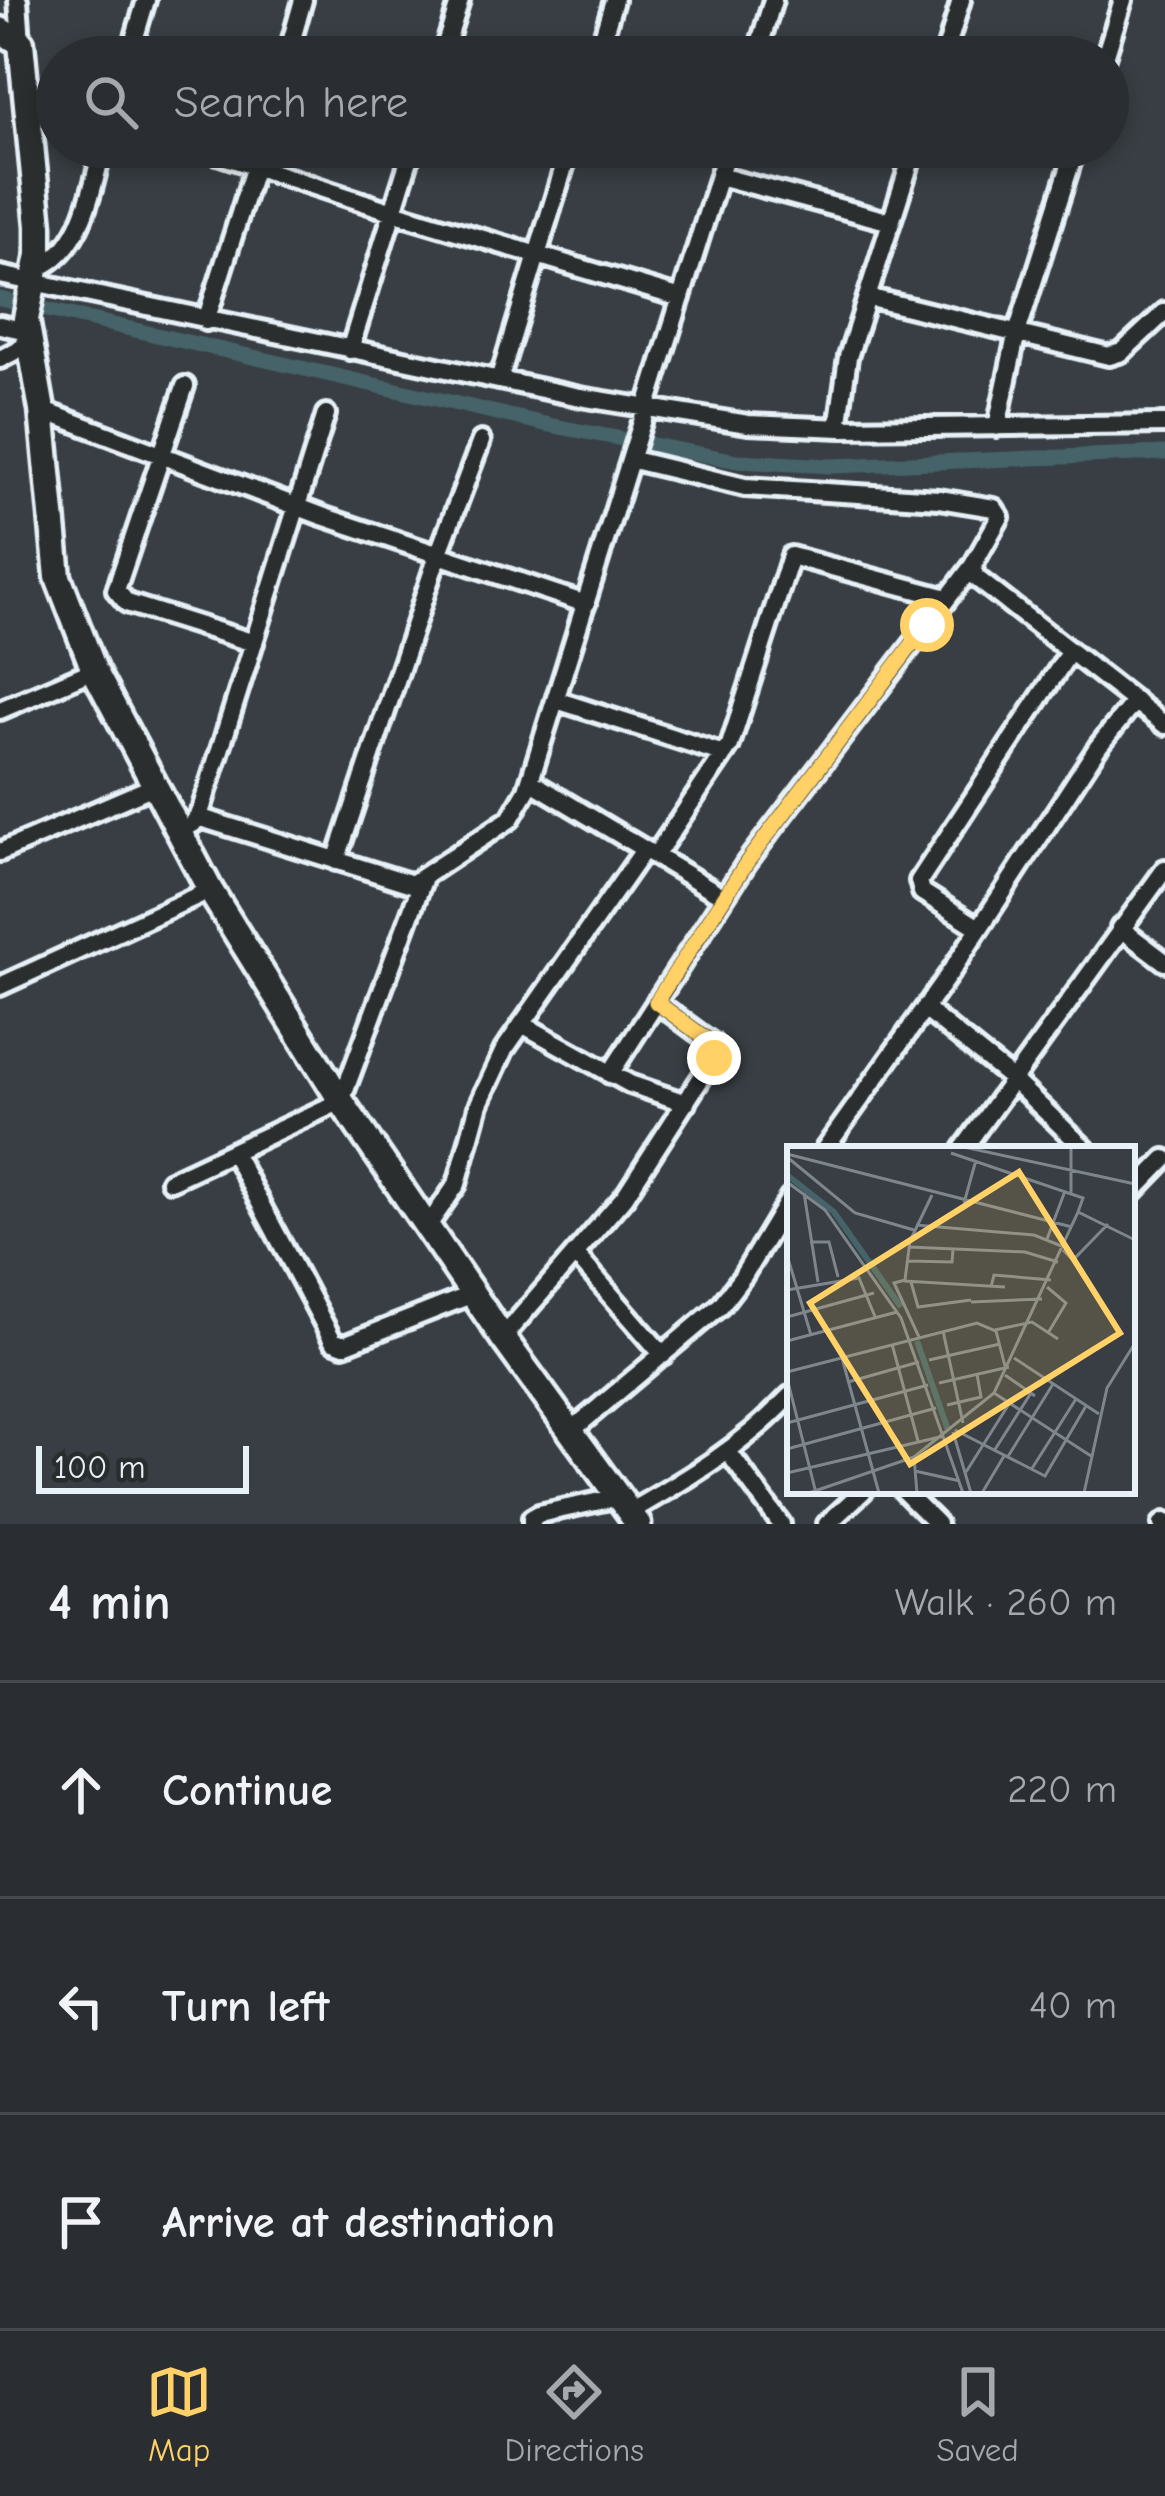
<!DOCTYPE html>
<html lang="en">
<head>
<meta charset="utf-8">
<style>
  :root { --surface:#2a2e32; --page:#32363a; --text:#f1f3f6; --muted:#a5a8ac; --line:#464a4d; --accent:#ffd166 }
  body { margin:0; font-family:"Comic Neue",sans-serif; background:var(--page); color:var(--text) }
  .scale { position:absolute; left:36px; bottom:30px; width:213px; box-sizing:border-box; padding-left:12px; border:6px solid #e8f1f8; border-top:0; font-size:33px; line-height:42px; white-space:nowrap; color:#e8f1f8; -webkit-text-stroke:9px #2a2d2e; paint-order:stroke }
  .stop { position:absolute; width:36px; height:36px; margin:-27px; border:9px solid #ffd166; border-radius:50%; background:#fff }
  .stop.end { background:#ffd166; border-color:#fff; box-shadow:0 3px 12px #0008 }
  .list { margin:0; padding:0; list-style:none }
  h2 { display:flex; justify-content:space-between; align-items:center; height:156px; margin:0; padding:0 48px; font-size:51px }
  h2 small { font-size:39px; font-weight:400; color:var(--muted) }
  .list li { display:grid; grid-template-columns:78px 1fr auto; gap:36px; align-items:center; box-sizing:border-box; height:216px; padding:0 48px; border-top:3px solid var(--line) }
  .list b { display:block; font-size:45px; white-space:nowrap }
  .list em { font-size:39px; font-style:normal; color:var(--muted) }
  .icon { flex:none; width:66px; height:66px; fill:none; stroke:currentColor; stroke-width:2; stroke-linecap:round; stroke-linejoin:round }
  .map { position:relative; flex:none; width:1165px; height:1524px; overflow:hidden }
  .search { position:absolute; background:var(--surface); box-shadow:0 6px 18px #0003; left:36px; right:36px; top:36px; height:132px; display:flex; align-items:center; gap:30px; box-sizing:border-box; padding:0 42px; border-radius:66px; color:var(--muted); font-size:45px }
  .sheet { height:804px; background:var(--surface) }
  nav { display:flex; justify-content:space-around; align-items:center; box-sizing:border-box; height:168px; border-top:3px solid var(--line); background:var(--surface); font-size:33px; color:var(--muted) }
  nav a { display:grid; justify-items:center; gap:6px }
  nav .on { color:var(--accent) }
  .map>svg:first-child { display:block }
  .lines { fill:none; stroke-linecap:round; stroke-linejoin:round }
  .canal { stroke:#456368; stroke-width:15 }
  .street-casing { stroke:#e8f1f8; stroke-width:26 }
  .secondary-casing { stroke:#e8f1f8; stroke-width:33 }
  .street { stroke:#2a2d2e; stroke-width:16 }
  .secondary { stroke:#2a2d2e; stroke-width:24 }
  .route { stroke:#ffd166; stroke-width:15 }
  .inset-river { fill:none; stroke:#456368; stroke-width:6 }
  .inset-road { fill:none; stroke:#7e868b; stroke-width:3 }
  .view { fill:#ffd166; fill-opacity:0.15; stroke:#ffd166; stroke-width:6 }
  .inset-edge { fill:none; stroke:#e8f1f8; stroke-width:6 }
</style>
</head>
<body>
<div class="map">
<svg width="1165" height="1524" viewBox="0 0 1165 1524">
  <rect width="100%" height="100%" fill="#383e43"/>
  <filter id="ink" filterUnits="userSpaceOnUse"><feTurbulence type="fractalNoise" baseFrequency=".00833" numOctaves="2"/><feDisplacementMap in="SourceGraphic" scale="24" xChannelSelector="R" yChannelSelector="G"/><feConvolveMatrix kernelMatrix="1 2 1 2 8 2 1 2 1" color-interpolation-filters="sRGB"/></filter>
  <g filter="url(#ink)">
    <g class="lines">
      <path class="canal" d="M0 299 549 425 737 461 832 466 1165 453"/>
      <g class="street-casing">
        <path id="street" d="M18 0 21 43
          M129 57 146 0
          M287 57 303 0
          M442 57 460 0
          M597 57 614 0
          M756 57 773 0
          M944 57 961 0
          M1105 57 1123 0
          M26 91 57 101
          M196 147 393 212 681 298
          M719 176 891 222
          M36 269C83 250 91 191 103 147
          M0 275 580 397 748 424 842 428 1165 424
          M867 297 1109 356 1122 352 1165 312
          M206 321 261 147
          M0 325 27 331
          M350 350 413 147
          M0 359 29 344
          M499 380 570 147
          M185 386 116 590 127 603 254 643
          M42 410 322 516 586 604
          M997 427 1016 336 1076 147
          M838 428 848 357 915 147
          M633 460 745 487 939 499 994 508 1000 517 973 565 975 577 1165 725
          M556 700 724 754
          M0 710 94 670
          M530 781 724 897
          M198 817 412 884 510 819 527 790 728 147
          M193 824 201 810 326 414
          M0 852 154 786
          M655 856 730 745 791 556 947 598
          M336 861 438 555 481 441
          M979 928 922 892 919 881 1069 653
          M1120 928 1165 962
          M0 986 210 890
          M925 1009 1012 1079 1085 1149
          M522 1024 630 1084 686 1103
          M610 1074 747 862 973 565
          M825 1149 952 970 1098 747 1135 701
          M963 1149 1165 869
          M233 1152 333 1341 344 1345 473 1294
          M170 1181 341 1101 423 880
          M1132 1193 1165 1159
          M427 1227 457 1184 479 1104 504 1050 644 850
          M576 1255 663 1355
          M503 1337 625 1196 714 1058 712 1043 656 1002
          M571 1431 720 1306 743 1276 790 1198
          M729 1453 781 1524
          M904 1491 937 1524
          M630 1512C689 1478 743 1446 790 1396
          M532 1524V1518L539 1514 619 1497
          M827 1524 863 1491
          M1162 1524 1165 1522"/>
      </g>
      <g class="secondary-casing">
        <path id="secondary" d="M0 30 21 43 39 226V255L26 319 42 410 58 577 94 670 210 890 341 1101 503 1338 638 1524"/>
      </g>
      <use href="#street" class="street"/>
      <use href="#secondary" class="secondary"/>
    </g>
  </g>
  <g class="lines" filter="url(#ink)">
    <path class="route" d="M714 1058 716 1048 712 1043 656 1002 747 862 927 625"/>
  </g>
  <g transform="translate(787 1146)">
    <rect width="348" height="348" fill="#383e43"/>
    <path class="inset-river" d="M0 29 47 66 114 161M130 195 161 284"/>
    <path class="inset-road" d="M177 1 348 38M164 7 296 52 291 66M0 8 285 81M0 11 68 67 127 84M0 36 38 64 114 172 176 347M17 47 31 136M284 47V1M177 57 189 14M129 79 247 89 277 101M260 93 278 45M23 96H42L51 131M122 101 238 106 271 116M276 104 286 114 321 78M0 109 24 189M121 115 165 116 166 103M117 135 218 141M124 136 131 161 184 154M204 141 207 129 264 134M260 141 279 157 261 187M0 144 72 132 89 173M184 156 255 153M0 171 87 147M208 184 245 176 271 193M156 185 176 277M132 191 107 137 118 134 123 95 145 49M0 195 110 166M105 198 131 295M55 212 92 347M227 212 312 268M142 214 213 198M0 226 190 177 209 185 218 220M218 229 248 250M0 232 29 347M61 236 132 216M152 237 222 221M207 247 304 310M160 259 194 251 190 228M0 277 141 239M168 284 258 330 299 260M166 286 184 347M0 303 149 262M207 305 244 247M220 312 266 238M244 324 289 253M128 325 173 335M179 326 222 258M0 327 157 290M22 347 127 311M130 347 127 311 207 247 291 66 348 94M195 347 217 310M297 347 320 242 348 197"/>
    <path class="view" d="M232 26 333 187 123 318 23 157Z"/>
    <rect width="348" height="348" class="inset-edge"/>
  </g>
</svg>
<div class="scale">100 m</div>
<div class="stop" style="left:927px;top:625px"></div>
<div class="stop end" style="left:714px;top:1058px"></div>
<div class="search"><svg class="icon" aria-label="search" viewBox="0 0 24 24"><circle cx="10" cy="10" r="6"/><path d="M15 15l6 6"/></svg>Search here</div>
</div>
<section class="sheet">
<h2>4 min<small>Walk · 260 m</small></h2>
<ul class="list">
<li><svg class="icon" aria-label="ahead" viewBox="0 0 24 24"><path d="M12 20V5M6 11l6-6 6 6"/></svg><div><b>Continue</b></div><em>220 m</em></li>
<li><svg class="icon" aria-label="left" viewBox="0 0 24 24"><path d="M17 20v-9H6M10 6l-5 5 5 5"/></svg><div><b>Turn left</b></div><em>40 m</em></li>
<li><svg class="icon" aria-label="arrive" viewBox="0 0 24 24"><path d="M6 21V4h12l-3 4 3 4H6"/></svg><div><b>Arrive at destination</b></div></li>
</ul>
</section>
<nav>
<a class="on"><svg class="icon" aria-label="map" viewBox="0 0 24 24"><path d="M3 6l6-2 6 2 6-2v14l-6 2-6-2-6 2zM9 4v14M15 6v14"/></svg>Map</a>
<a><svg class="icon" aria-label="directions" viewBox="0 0 24 24"><path d="M12 3l9 9-9 9-9-9zM9 14v-3h6M13 9l2 2-2 2"/></svg>Directions</a>
<a><svg class="icon" aria-label="saved" viewBox="0 0 24 24"><path d="M7 4h10v16l-5-4-5 4z"/></svg>Saved</a>
</nav>
</body>
</html>
